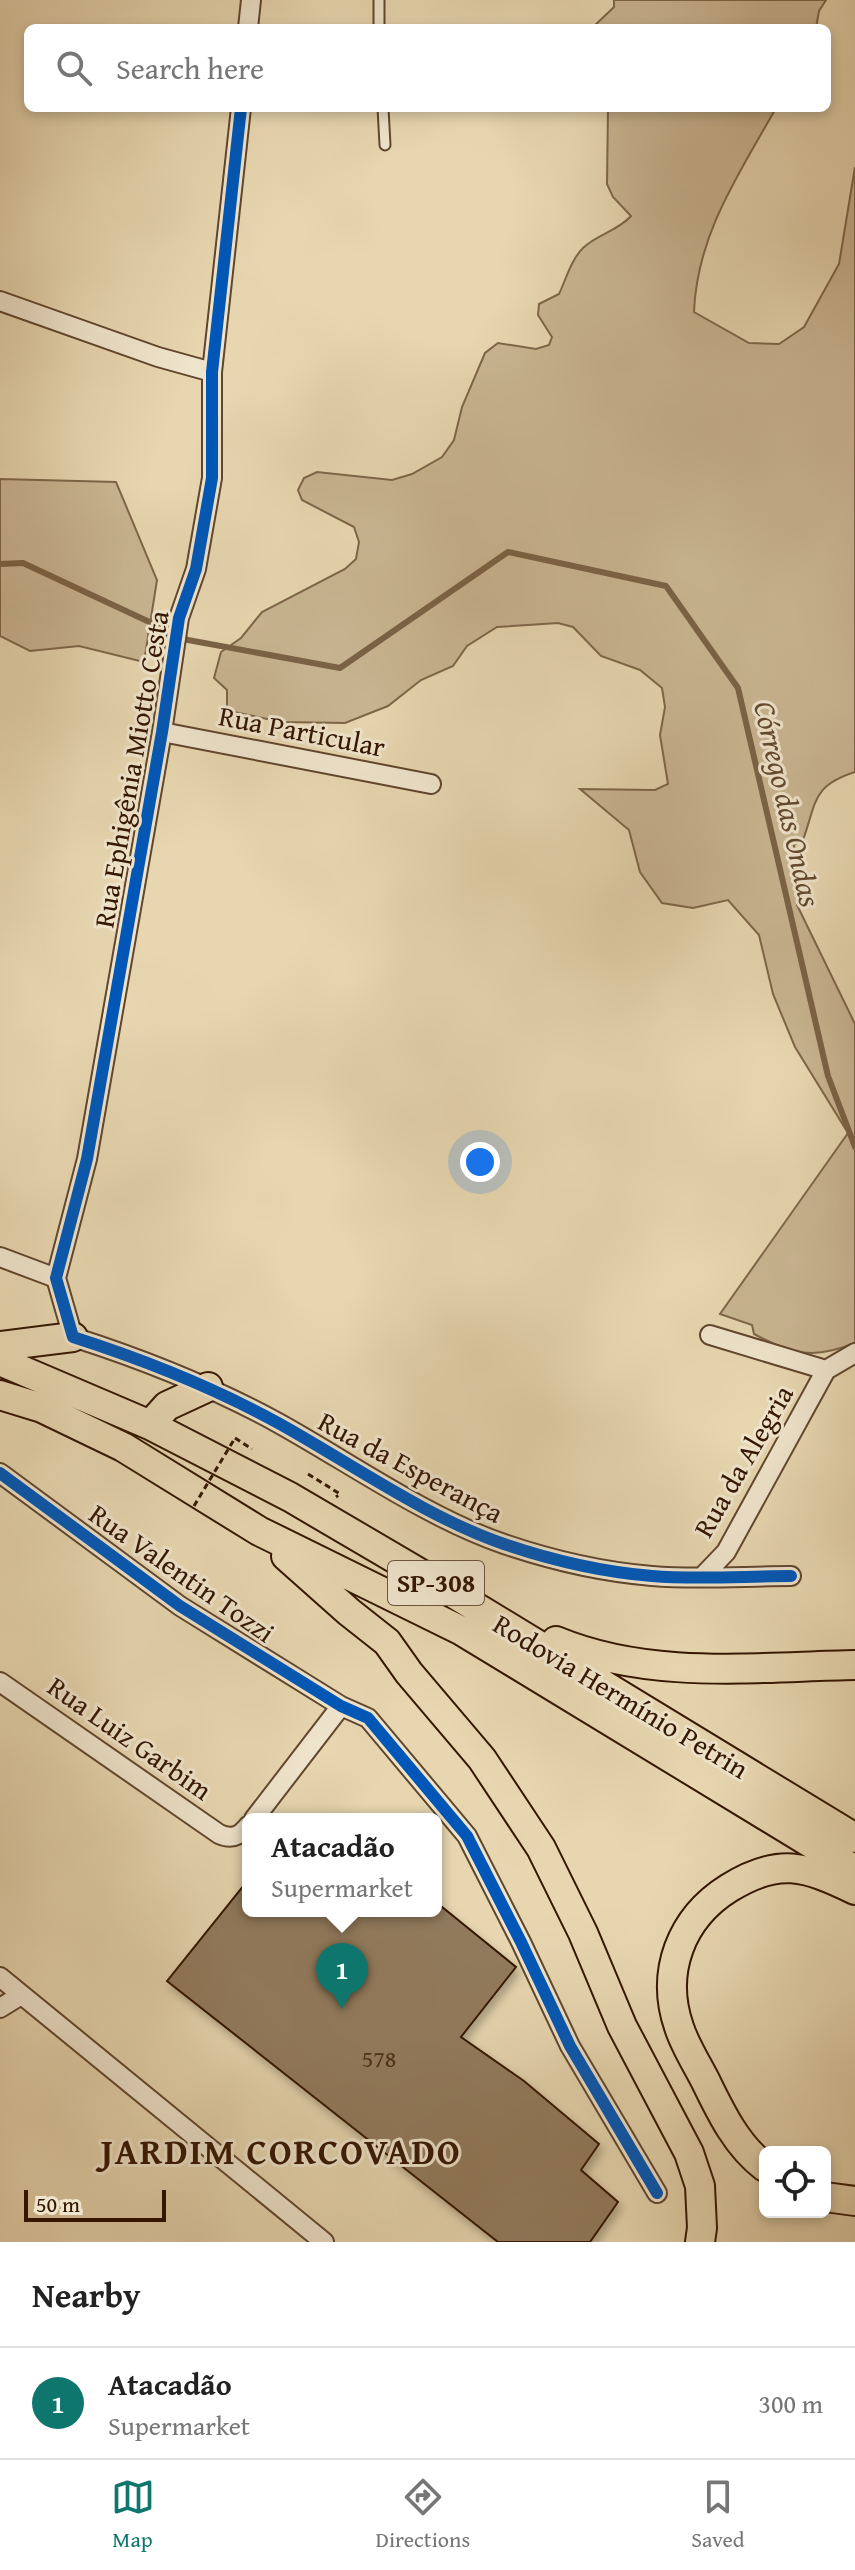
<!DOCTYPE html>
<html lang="en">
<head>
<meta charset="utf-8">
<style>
  :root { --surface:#fff; --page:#f6f6f6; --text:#222; --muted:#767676; --line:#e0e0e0; --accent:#0f766e }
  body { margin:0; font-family:"Gentium Book Plus",serif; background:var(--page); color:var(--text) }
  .controls { position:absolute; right:24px; bottom:24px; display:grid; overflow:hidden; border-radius:12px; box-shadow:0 4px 12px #0003 }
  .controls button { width:72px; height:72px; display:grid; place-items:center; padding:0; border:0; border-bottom:2px solid var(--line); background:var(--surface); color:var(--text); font:40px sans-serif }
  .scale { position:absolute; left:24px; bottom:20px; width:142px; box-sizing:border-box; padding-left:8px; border:4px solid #341601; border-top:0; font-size:22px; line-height:28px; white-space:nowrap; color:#341601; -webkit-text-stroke:6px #efe4cc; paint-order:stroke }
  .you { position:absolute; left:480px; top:1162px; width:28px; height:28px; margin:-20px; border:6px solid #fff; border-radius:50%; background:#1a73e8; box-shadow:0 0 0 12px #1a73e833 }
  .badge { display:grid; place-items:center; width:52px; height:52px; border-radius:50%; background:var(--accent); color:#fff; font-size:26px; font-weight:700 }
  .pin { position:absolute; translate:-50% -66px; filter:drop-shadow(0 2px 4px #0008) }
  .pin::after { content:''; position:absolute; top:42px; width:28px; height:24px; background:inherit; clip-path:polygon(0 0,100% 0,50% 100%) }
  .popup { position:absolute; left:242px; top:1813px; width:200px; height:104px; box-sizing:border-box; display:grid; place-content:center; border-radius:12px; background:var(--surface); filter:drop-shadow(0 2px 6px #0005); font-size:26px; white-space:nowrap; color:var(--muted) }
  .popup b { font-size:30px; color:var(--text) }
  .popup::after { content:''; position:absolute; left:50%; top:100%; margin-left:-16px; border:16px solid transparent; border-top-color:var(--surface) }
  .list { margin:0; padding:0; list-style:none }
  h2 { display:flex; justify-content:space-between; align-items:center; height:104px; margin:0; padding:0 32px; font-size:34px }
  h2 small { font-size:26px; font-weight:400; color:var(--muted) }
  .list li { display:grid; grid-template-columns:52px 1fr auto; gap:24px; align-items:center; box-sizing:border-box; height:112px; padding:0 32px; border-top:2px solid var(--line) }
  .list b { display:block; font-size:30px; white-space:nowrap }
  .list p { margin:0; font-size:26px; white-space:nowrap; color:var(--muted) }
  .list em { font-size:26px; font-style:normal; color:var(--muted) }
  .icon { flex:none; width:44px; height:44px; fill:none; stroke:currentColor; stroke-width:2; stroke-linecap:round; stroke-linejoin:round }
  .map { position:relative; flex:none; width:855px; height:2242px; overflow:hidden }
  .search { position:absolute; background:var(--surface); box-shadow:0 4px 12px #0003; left:24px; right:24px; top:24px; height:88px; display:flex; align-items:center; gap:20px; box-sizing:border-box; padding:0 28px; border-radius:12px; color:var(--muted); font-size:30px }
  .sheet { height:216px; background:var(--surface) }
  nav { display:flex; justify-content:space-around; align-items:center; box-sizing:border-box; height:112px; border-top:2px solid var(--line); background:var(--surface); font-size:22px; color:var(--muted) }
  nav a { display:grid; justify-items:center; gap:4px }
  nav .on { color:var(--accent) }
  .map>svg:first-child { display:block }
  .green { fill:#c9b592; stroke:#7e664a; stroke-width:2 }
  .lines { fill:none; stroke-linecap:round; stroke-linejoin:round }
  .stream { stroke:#7b6246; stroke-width:6 }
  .building { fill:#917a5c; stroke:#341601; stroke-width:2; filter:url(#shadow) }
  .service-casing { stroke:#61462d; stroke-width:13 }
  .minor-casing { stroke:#61462d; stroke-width:22 }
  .primary-casing { stroke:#341601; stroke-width:32 }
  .path { stroke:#341601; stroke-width:3; stroke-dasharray:6 4; stroke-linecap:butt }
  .service { stroke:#efe4cc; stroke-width:9 }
  .minor { stroke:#efe4cc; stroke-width:18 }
  .primary { stroke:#e7d6b0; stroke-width:28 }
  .path-bridge { stroke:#341601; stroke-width:3; stroke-dasharray:6 4; stroke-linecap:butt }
  .cycleway-casing { stroke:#efe4cc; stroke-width:17 }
  .cycleway { stroke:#0057b8; stroke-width:12 }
  .labels { text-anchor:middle; stroke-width:6; stroke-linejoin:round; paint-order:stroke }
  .number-label { font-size:24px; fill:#4b2f18 }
  .shield { fill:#efe4cc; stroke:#6c543e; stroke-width:2 }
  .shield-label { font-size:26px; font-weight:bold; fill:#341601 }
  .street-label { font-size:28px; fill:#341601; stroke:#efe4cc }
  .water-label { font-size:30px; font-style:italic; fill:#63492f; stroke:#efe4cc }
  .district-label { font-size:36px; font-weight:bold; letter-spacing:2px; fill:#341601; stroke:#efe4cc }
</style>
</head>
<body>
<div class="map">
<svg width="855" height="2242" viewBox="0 0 855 2242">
  <defs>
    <filter id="shadow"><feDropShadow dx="3.5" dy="6" stdDeviation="4" flood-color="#0004"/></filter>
  </defs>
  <rect width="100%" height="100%" fill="#e7d6b0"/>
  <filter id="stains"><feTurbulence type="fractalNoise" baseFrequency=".0025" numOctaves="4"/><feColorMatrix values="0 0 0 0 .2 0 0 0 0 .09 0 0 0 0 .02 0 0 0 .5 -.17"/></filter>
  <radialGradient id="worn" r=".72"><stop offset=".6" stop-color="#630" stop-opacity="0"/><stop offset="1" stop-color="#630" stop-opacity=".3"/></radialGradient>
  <path class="green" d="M614 0H826L819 11 816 28H592L614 7Z
    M608 108H776C739 174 697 234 694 312L749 343 779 344 804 327 839 264 855 167V772C812 786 817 801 803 840L794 845 798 874 797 905 855 1024V1343C814 1360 792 1354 754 1334L752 1325 720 1314 848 1133 795 1047 773 994 759 935 728 900 693 908 662 903 640 872 629 830 580 789 655 790 668 784 660 735 665 707 662 688 640 670 601 656 573 627 558 623 497 627 467 646 453 666 421 680 388 706 345 723 282 722 234 712 227 707V690L214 678 221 652 241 638 262 612 345 569 356 559 359 542 354 527 302 500 298 490 304 478 317 472 392 480 412 474 442 457 454 440 462 407 485 353 498 343 536 349 549 345 552 337 538 315 539 304 559 294C566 279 571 260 583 248 597 234 618 231 631 216L613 197 607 184Z
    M0 479 116 482 157 580 144 662 79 646 30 651 0 636Z"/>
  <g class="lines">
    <path class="stream" d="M0 564 23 563 188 640 340 668 508 552 666 586 738 688 828 1076 855 1147"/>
  </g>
  <path class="building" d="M248 1880V1911H436V1902L516 1967 461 2037 524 2081 599 2144 581 2170 618 2202 590 2242H498L167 1981Z"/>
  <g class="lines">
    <g class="service-casing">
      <path id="service" d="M379 28V0
        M383 108 385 145"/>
    </g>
    <g class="minor-casing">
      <path id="minor" d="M248 28 251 0
        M241 108 212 372V478L196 569 179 618 162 732 87 1159 56 1278 73 1337C145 1360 213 1387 280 1424 350 1463 428 1518 504 1544 551 1560 603 1572 652 1576 698 1580 745 1576 791 1576
        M0 301 158 357 212 372
        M162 732 431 784
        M0 1257 56 1278
        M710 1335 826 1370 855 1353
        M0 1473 180 1606 341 1706 368 1718 467 1836 521 1942 570 2046 657 2193
        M703 1576 726 1552 826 1370
        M0 1682 219 1834C232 1840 240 1836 248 1826
        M254 1819 341 1706
        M0 1977 324 2242
        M0 2008 21 1995"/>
    </g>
    <g class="primary-casing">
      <path id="primary" d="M0 1346 73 1337
        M0 1361 150 1425 290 1497 428 1578 855 1838
        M0 1395 42 1408 123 1447 259 1531 462 1631 855 1870
        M150 1425 167 1406 208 1387
        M286 1556 349 1612 387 1642 409 1673 482 1759 541 1848 583 1933 622 2026 689 2153 700 2186 702 2228 700 2242
        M556 1641C650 1680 755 1667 855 1665
        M765 2167C737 2146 721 2113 706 2082 697 2064 685 2046 679 2027 660 1972 681 1918 729 1888 779 1857 805 1866 855 1890
        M825 2197 855 2201"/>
    </g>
    <path class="path" d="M235 1438 252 1449
      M308 1474 340 1494 336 1497"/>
    <use href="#service" class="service"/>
    <use href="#minor" class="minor"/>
    <use href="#primary" class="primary"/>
    <path class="path-bridge" d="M194 1506 235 1438"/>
    <g class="cycleway-casing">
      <path id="cycleway" d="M241 108 212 372V478L196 569 179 618 162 732 87 1159 56 1278 73 1337C145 1360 213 1387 280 1424 350 1463 428 1518 504 1544 551 1560 603 1572 652 1576 698 1580 745 1576 791 1576
        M0 1473 180 1606 341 1706 368 1718 467 1836 521 1942 570 2046 657 2193"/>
    </g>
    <use href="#cycleway" class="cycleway"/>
  </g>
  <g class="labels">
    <g class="number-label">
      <text x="379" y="2067">578</text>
    </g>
    <rect class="shield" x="388" y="1561" width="96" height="44" rx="6"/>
    <g class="shield-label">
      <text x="436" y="1592">SP-308</text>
    </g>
    <g class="street-label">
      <text transform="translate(302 731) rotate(11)" y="10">Rua Particular</text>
      <text transform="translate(131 769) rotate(-80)" y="10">Rua Ephigênia Miotto Cesta</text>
      <text transform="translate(743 1461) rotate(-60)" y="10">Rua da Alegria</text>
      <text transform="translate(411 1467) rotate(28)" y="10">Rua da Esperança</text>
      <text transform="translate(182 1573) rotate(35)" y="10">Rua Valentin Tozzi</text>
      <text transform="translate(621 1696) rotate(31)" y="10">Rodovia Hermínio Petrin</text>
      <text transform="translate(130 1738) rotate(35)" y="10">Rua Luiz Garbim</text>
    </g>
    <g class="water-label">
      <text transform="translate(787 804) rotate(77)" y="10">Córrego das Ondas</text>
    </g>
    <g class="district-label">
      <text x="281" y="2164">JARDIM CORCOVADO</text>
    </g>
  </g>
  <rect width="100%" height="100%" filter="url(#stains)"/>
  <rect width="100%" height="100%" fill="url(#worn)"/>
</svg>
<div class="controls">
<button><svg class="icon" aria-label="locate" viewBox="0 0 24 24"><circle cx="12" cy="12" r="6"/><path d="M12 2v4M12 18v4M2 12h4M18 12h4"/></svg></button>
</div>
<div class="scale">50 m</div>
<div class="you"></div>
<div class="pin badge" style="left:342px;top:2009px">1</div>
<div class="popup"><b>Atacadão</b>Supermarket</div>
<div class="search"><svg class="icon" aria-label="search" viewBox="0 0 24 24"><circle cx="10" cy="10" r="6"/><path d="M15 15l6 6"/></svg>Search here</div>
</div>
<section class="sheet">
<h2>Nearby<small></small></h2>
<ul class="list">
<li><span class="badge">1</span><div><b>Atacadão</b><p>Supermarket</p></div><em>300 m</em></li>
</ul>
</section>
<nav>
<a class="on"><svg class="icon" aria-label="map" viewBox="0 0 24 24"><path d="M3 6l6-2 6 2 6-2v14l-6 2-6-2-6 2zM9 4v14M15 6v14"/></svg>Map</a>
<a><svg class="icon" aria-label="directions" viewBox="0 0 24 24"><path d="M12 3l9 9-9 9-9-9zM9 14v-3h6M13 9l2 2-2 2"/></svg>Directions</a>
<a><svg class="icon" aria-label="saved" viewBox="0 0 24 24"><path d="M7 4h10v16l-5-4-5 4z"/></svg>Saved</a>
</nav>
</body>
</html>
